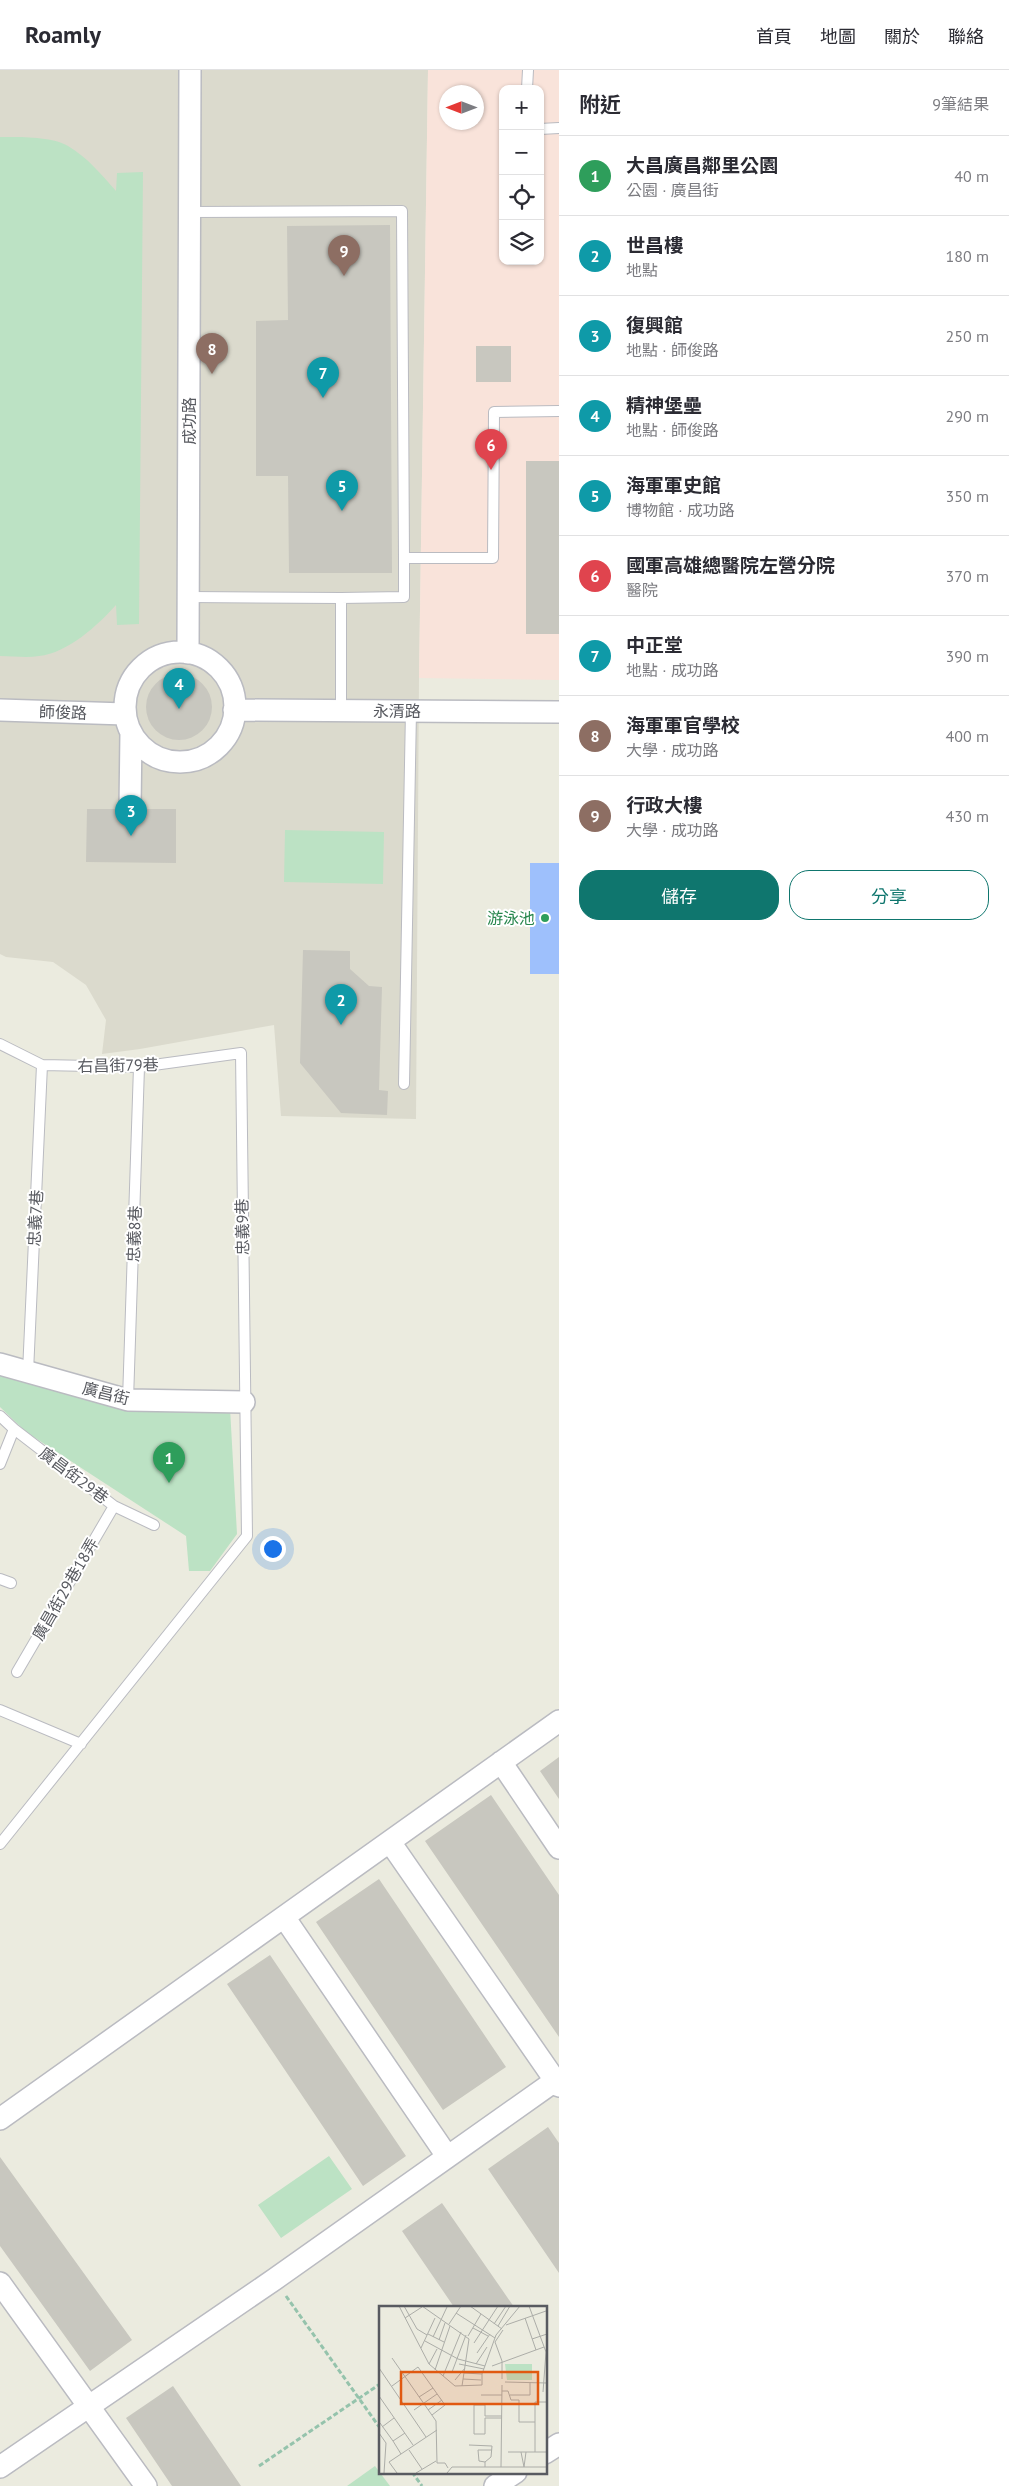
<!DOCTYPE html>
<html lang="zh-TW">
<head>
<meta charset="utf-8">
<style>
  :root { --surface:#fff; --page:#f2f2f3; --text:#2b2b33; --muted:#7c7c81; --line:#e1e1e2; --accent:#0f766e }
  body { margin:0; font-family:"PT Sans","Noto Sans TC",sans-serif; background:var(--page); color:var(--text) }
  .controls { position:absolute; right:15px; top:15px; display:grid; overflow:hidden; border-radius:10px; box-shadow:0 1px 4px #0004 }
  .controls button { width:45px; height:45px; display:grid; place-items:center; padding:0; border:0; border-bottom:1px solid var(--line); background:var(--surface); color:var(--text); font:25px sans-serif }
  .compass { position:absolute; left:439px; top:15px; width:45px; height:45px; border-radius:50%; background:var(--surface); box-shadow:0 1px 4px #0004; rotate:270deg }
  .you { position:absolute; left:272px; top:1478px; width:18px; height:18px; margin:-12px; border:4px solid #fff; border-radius:50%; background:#1a73e8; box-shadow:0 0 0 8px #1a73e833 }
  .badge { display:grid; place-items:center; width:32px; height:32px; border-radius:50%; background:var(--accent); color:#fff; font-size:16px; font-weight:700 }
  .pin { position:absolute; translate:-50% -41px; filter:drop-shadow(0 1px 2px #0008) }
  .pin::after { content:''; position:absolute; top:26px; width:18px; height:15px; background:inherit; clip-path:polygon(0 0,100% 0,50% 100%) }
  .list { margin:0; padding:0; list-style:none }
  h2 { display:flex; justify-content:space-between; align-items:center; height:65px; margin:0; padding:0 20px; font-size:21px }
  h2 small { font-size:16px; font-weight:400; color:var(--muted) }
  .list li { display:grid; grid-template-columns:32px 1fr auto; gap:15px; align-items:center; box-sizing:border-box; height:80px; padding:0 20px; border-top:1px solid var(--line) }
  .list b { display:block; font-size:19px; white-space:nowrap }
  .list p { margin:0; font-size:16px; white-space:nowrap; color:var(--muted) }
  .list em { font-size:16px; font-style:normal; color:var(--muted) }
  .actions { display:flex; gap:10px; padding:15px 20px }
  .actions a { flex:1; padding:11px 0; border:1px solid var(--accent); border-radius:20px; text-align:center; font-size:18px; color:var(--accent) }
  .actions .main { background:var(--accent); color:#fff }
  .icon { flex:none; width:28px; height:28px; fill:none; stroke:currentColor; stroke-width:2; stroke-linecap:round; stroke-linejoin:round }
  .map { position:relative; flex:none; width:559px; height:2416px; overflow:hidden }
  header { display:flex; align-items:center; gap:30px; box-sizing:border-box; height:70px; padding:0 25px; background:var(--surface); border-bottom:1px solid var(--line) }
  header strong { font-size:24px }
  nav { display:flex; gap:28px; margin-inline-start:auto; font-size:18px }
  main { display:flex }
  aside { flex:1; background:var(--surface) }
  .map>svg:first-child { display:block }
  .education { fill:#dbdacd }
  .medical { fill:#f9e3da; fill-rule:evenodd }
  .green { fill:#bce2c4 }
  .water { fill:#9ec0fc }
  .building { fill:#c8c7bf }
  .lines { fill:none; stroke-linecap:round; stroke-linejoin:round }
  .service-casing { stroke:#babbc1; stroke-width:12 }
  .minor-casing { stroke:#babbc1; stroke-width:24 }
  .path { stroke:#95c3ac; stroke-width:3; stroke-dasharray:5 2.5; stroke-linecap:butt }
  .service { stroke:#fff; stroke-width:10 }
  .minor { stroke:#fff; stroke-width:21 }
  .leisure-dot { fill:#2e9e5b; stroke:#fff; stroke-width:2 }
  .labels { text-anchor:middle; stroke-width:4; stroke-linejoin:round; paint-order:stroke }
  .street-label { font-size:16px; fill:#585a60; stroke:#fff }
  .leisure-label { font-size:16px; fill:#27864d; stroke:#fff; text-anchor:end }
  .inset-road { fill:none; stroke:#acada8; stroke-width:1 }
  .view { fill:#e15910; fill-opacity:0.15; stroke:#e15910; stroke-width:2.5 }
  .inset-edge { fill:none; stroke:#585a60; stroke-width:2.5 }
</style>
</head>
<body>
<header>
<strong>Roamly</strong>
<nav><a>首頁</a><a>地圖</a><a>關於</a><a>聯絡</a></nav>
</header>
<main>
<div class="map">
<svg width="559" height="2416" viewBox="0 0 559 2416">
  <rect width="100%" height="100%" fill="#ebebdf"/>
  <path class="education" d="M0 0H428L419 608 416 1049 281 1046 274 955 140 979 102 984 106 950 86 915 53 892 6 887 0 884Z"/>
  <path class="medical" d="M428 0H559V610L419 608ZM503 19H540V191H503ZM447 22H477V52H447Z"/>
  <path class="green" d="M0 67C19 67 51 66 68 76 87 87 102 105 116 121L117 103 143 102 139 554 117 555 116 535C98 555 68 583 39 586 27 588 13 586 0 586Z
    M285 760 384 762 383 814 284 812Z
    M0 1300 230 1338 237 1464 210 1501H189L186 1466 26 1362 0 1337Z
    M329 2086 352 2119 281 2168 258 2135Z
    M375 2396 390 2416H347Z"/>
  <path class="water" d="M530 793H559V904H530Z"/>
  <path class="building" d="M390 155 392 503H289L288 406H256V251L288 250 287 156Z
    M476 276H511V312H476Z
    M526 391H559V564H526Z
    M146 637a33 33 0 1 1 66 0a33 33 0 1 1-66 0Z
    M87 739H118L123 749 130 751 140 746 142 739H176V793L86 792Z
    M303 880 350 881V899L369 916 382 917 379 1020 388 1021 387 1045 341 1043 300 993Z
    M559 1687V1729L540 1701Z
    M491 1725 559 1825V1967L425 1771Z
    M379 1809 506 1997 443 2040 316 1852Z
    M270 1885 406 2086 363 2116 227 1914Z
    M548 2057 559 2073V2203L488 2099Z
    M0 2087 132 2270 90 2301 0 2176Z
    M442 2133 514 2237H454L402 2161Z
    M173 2316 241 2416H172L126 2348Z"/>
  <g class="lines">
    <g class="service-casing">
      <path id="service" d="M527 19 528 0
        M540 59 559 58
        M190 142 402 141 404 488
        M189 527 341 528
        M341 641V528L404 527V488H493L494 342 559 341
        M0 974 42 995 139 997 241 983 247 1466 0 1774
        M404 1014 411 641
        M28 1302 42 995
        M128 1330 139 997
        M0 1346 14 1359 114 1436 154 1455
        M0 1394 14 1359
        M0 1509 11 1513
        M17 1602 114 1436
        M0 1640 81 1674"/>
    </g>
    <g class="minor-casing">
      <path id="minor" d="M125 637a55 55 0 1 1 110 0a55 55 0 1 1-110 0Z
        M188 583 190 0
        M0 640 125 644
        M234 640 559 642
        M130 739 131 662
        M0 1294 128 1330 244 1332
        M501 1692 559 1778
        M390 1772 559 2016
        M284 1847 447 2086
        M0 2049 559 1651
        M0 2213 146 2416
        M545 2383 559 2374
        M0 2397 275 2209 559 2008
        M495 2416 516 2402"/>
    </g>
    <path class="path" d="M286 2226 380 2358
      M259 2396 380 2314
      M412 2402 422 2416"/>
    <use href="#service" class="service"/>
    <use href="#minor" class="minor"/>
  </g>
  <circle class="leisure-dot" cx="545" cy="848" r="5"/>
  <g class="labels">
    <g class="street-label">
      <text transform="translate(189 351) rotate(-90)" y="6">成功路</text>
      <text x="397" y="647">永清路</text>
      <text transform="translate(63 642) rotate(2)" y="6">師俊路</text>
      <text transform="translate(118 995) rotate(-1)" y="6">右昌街79巷</text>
      <text transform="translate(35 1148) rotate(-87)" y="6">忠義7巷</text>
      <text transform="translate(242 1157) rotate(-91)" y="6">忠義9巷</text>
      <text transform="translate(134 1164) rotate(-88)" y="6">忠義8巷</text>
      <text transform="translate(106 1323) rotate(14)" y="6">廣昌街</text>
      <text transform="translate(74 1405) rotate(37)" y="6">廣昌街29巷</text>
      <text transform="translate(65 1519) rotate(-60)" y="6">廣昌街29巷18弄</text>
    </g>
    <g class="leisure-label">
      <text x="535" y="854">游泳池</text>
    </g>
  </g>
  <g transform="translate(379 2236)">
    <rect width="168" height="168" fill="#ebebdf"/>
    <path d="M126 58H153V74H128Z" fill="#bce2c4"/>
    <path class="inset-road" d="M20 0 50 58 76 80 103 79V68L117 29 141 0M25 0 38 23 48 29M43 0 90 33 83 80M91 0 123 23M150 0 167 46 164 86M77 7 116 32M26 12 43 1M146 12 157 44M70 18 82 0M115 18 127 0M127 19 167 5M119 20 131 0M94 22 109 30M49 28 65 36M89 30 102 8M54 31 68 1M153 33 168 28M60 34 66 17M46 35 79 53 106 60M95 37 119 0M42 42 56 12M98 47 111 28M13 52 57 115 58 157H66L69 162M50 58 58 43M80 58 105 63M97 58 108 41M113 60 165 41M0 62 47 131M56 64 71 20M73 66 87 29M85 67 103 68M64 70 82 26M84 73 102 74M123 73V55L116 36 124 24M76 74 86 62M126 76 168 77M13 80 39 61 66 99 53 109M123 85H129L132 94H140V116H156M102 89H123M131 89H151V76M0 90 34 139M40 91 54 82M35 104 58 88M49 104 63 94M123 112H106V128H95V99H106V110H123M1 117 14 135M3 121 15 112M0 127 7 137 5 167M90 139 113 140 112 151 106 156V161M30 144 43 163M129 146H168M142 146 145 161 147 146M156 146V96H168M22 148 14 135 26 127M106 156 100 155 99 144H113M122 161 123 79M18 167 10 156 58 124M37 167 57 155M68 167 73 161H168"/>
    <path class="view" d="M22 66H159V98H22Z"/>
    <rect width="168" height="168" class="inset-edge"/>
  </g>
</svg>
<div class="controls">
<button>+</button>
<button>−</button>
<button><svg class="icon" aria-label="locate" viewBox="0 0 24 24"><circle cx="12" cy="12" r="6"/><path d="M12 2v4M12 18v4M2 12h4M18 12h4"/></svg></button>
<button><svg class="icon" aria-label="layers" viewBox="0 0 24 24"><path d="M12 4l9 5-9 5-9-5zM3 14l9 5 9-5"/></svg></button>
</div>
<svg class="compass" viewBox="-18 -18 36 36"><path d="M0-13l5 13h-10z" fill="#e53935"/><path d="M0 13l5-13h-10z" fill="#7c7c81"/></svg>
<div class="you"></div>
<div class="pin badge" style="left:169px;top:1413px;background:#2e9e5b">1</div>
<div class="pin badge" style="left:341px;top:955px;background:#0f9aa8">2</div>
<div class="pin badge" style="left:131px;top:766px;background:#0f9aa8">3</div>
<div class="pin badge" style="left:179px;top:639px;background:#0f9aa8">4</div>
<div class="pin badge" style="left:342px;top:441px;background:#0f9aa8">5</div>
<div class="pin badge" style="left:491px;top:400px;background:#e0444e">6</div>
<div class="pin badge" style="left:323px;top:328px;background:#0f9aa8">7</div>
<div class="pin badge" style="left:212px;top:304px;background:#8d6e63">8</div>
<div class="pin badge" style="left:344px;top:206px;background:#8d6e63">9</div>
</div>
<aside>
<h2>附近<small>9筆結果</small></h2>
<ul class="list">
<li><span class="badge" style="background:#2e9e5b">1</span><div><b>大昌廣昌鄰里公園</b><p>公園 · 廣昌街</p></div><em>40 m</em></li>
<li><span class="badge" style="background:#0f9aa8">2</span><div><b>世昌樓</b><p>地點</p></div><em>180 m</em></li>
<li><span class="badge" style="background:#0f9aa8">3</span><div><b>復興館</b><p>地點 · 師俊路</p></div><em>250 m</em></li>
<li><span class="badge" style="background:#0f9aa8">4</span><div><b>精神堡壘</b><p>地點 · 師俊路</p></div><em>290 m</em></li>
<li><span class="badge" style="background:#0f9aa8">5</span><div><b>海軍軍史館</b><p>博物館 · 成功路</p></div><em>350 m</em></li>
<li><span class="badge" style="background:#e0444e">6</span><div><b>國軍高雄總醫院左營分院</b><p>醫院</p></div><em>370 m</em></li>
<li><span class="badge" style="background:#0f9aa8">7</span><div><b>中正堂</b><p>地點 · 成功路</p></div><em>390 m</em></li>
<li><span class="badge" style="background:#8d6e63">8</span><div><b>海軍軍官學校</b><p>大學 · 成功路</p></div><em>400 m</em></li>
<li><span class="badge" style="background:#8d6e63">9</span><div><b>行政大樓</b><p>大學 · 成功路</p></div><em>430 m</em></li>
</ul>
<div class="actions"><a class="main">儲存</a><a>分享</a></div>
</aside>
</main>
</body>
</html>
